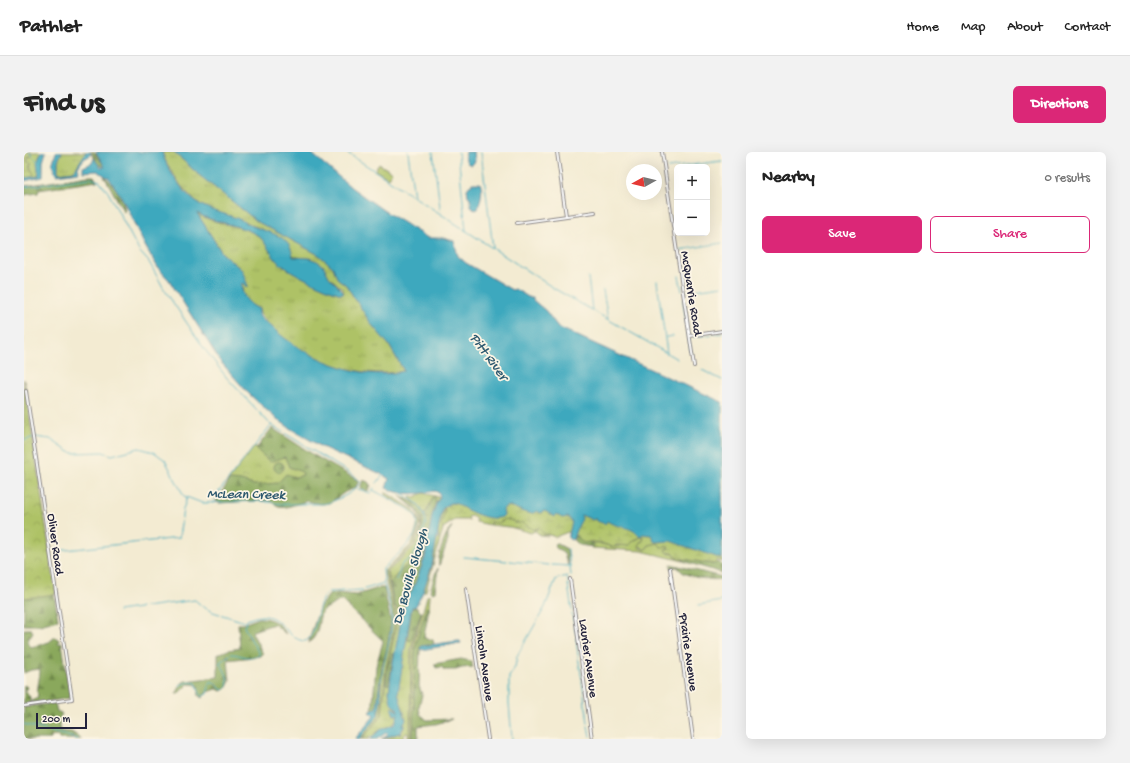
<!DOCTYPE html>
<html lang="en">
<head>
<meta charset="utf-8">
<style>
  :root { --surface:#fff; --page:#f2f2f2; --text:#222; --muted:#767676; --line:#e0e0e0; --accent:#db2777 }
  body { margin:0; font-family:"Gochi Hand",sans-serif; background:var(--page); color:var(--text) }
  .controls { position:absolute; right:12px; top:12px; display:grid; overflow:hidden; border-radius:6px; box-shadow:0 4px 16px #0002 }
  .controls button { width:36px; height:36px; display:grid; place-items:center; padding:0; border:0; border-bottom:1px solid var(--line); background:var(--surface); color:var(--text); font:20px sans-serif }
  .compass { position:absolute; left:602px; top:12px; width:36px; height:36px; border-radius:50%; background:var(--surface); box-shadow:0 4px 16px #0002; rotate:262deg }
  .scale { position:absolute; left:12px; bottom:10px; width:51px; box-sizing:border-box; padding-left:4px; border:2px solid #22223b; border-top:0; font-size:11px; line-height:14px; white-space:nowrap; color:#22223b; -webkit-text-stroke:3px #fcf5e5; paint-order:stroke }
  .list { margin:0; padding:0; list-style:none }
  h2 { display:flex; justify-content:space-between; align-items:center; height:52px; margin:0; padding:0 16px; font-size:17px }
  h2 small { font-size:13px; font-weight:400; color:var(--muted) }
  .actions { display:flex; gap:8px; padding:12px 16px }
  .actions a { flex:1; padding:9px 0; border:1px solid var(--accent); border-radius:6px; text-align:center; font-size:14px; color:var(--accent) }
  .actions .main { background:var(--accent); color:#fff }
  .map { position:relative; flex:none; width:698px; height:587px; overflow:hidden; border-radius:6px }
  header { display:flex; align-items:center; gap:24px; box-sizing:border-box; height:56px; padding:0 20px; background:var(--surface); border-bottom:1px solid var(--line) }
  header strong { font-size:19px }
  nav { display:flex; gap:22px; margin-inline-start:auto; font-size:14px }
  .intro { display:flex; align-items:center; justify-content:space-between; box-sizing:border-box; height:96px; padding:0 24px }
  h1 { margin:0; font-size:28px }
  .button { padding:10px 18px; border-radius:6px; background:var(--accent); color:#fff; font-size:14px; font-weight:700 }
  main { display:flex; gap:24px; padding:0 24px }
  aside { flex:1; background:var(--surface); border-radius:6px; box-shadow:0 4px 16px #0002 }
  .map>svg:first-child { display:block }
  .grass { fill:url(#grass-tufts); stroke:#687250 }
  .forest { fill:url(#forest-firs); stroke:#56654b }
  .wetland { fill:url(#wetland-marsh); stroke:#687250 }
  .park { fill:url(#park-crowns); stroke:#687250 }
  .garden { fill:#aec266; stroke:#687250 }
  .water { fill:#3ea8be; stroke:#30657c }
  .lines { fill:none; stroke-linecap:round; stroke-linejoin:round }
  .stream { stroke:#3ea8be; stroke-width:1 }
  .street-casing { stroke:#8a8686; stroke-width:4 }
  .street { stroke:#fff; stroke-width:2 }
  .labels { text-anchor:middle; stroke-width:3.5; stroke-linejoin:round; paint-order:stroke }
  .street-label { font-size:13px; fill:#22223b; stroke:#fcf5e5 }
  .water-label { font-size:14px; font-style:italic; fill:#2d586f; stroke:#fcf5e5 }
</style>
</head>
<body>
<header>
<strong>Pathlet</strong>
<nav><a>Home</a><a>Map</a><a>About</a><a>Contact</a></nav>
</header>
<div class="intro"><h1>Find us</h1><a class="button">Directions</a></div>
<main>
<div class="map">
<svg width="698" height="587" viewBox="0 0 698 587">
  <defs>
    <pattern id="grass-tufts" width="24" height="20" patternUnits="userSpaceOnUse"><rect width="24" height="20" fill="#aec266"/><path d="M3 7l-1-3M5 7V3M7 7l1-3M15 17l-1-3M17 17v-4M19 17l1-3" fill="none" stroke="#95a659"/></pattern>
    <pattern id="forest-firs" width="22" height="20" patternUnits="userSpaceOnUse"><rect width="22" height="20" fill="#8aa85b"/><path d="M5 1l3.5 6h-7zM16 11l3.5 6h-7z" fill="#70884c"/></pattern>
    <pattern id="wetland-marsh" width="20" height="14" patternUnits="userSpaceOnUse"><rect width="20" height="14" fill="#aec266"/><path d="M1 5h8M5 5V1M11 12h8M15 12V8" fill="none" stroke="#95a659"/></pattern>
    <pattern id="park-crowns" width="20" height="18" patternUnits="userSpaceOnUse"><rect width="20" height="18" fill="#aec266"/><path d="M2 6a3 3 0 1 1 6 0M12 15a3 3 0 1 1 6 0" fill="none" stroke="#95a659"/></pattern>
  </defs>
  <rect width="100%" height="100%" fill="#fcf5e5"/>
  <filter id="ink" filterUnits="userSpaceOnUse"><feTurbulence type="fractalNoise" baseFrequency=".025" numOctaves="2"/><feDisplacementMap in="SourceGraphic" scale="8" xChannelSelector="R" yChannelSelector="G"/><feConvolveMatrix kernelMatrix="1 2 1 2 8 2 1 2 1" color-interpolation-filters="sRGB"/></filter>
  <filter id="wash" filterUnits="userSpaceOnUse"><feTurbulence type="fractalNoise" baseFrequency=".012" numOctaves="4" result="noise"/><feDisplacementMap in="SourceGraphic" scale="16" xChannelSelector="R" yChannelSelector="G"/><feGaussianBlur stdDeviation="0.9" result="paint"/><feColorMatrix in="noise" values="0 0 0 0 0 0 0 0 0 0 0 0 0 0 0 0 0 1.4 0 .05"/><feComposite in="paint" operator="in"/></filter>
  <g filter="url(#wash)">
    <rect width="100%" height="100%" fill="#f3ebd2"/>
    <path class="grass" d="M5 0H17L14 14 15 24 9 25 6 12 3 10 6 2Z
      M38 0H62L50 19 34 21V9Z
      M138 0H150L175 23 234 70 295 103 309 115 313 126 322 133 348 173 363 190 380 219C335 227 280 209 249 176 243 169 236 166 235 157 214 148 219 135 218 118L198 101 173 61C186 72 221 73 236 85 242 91 250 108 256 112 274 124 296 135 317 142L320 140 319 137 305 125 299 113 285 106 268 105 258 86 214 67 187 58 172 50 157 34 142 10Z
      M231 294 244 305 260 302 281 322C262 340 226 335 203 330Z
      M361 340 389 357 396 371 390 392 362 419 372 467 369 485 362 517 357 564 337 587H335L354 563 359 516 367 484 369 465 360 419 387 393 390 386 394 370 393 365 386 357 361 343Z
      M399 341 415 345 413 350 409 345 403 359 400 361 386 346 387 344 391 345Z
      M375 343 390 354 396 362 401 393C394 397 393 402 388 408 381 416 372 422 366 431L370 453 377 460 379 457 365 540 374 561 370 556 368 558 370 563 374 562C370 579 357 573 348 585L345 584V587H338L358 563 363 515 370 485 373 465 363 420 391 393 397 374 393 359Z
      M420 354C422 362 417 369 419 377L402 439 399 440 408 413 412 388 415 386 413 377Z
      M481 367 493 369 495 372 497 370 510 378 515 376 520 382H523L524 384 516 383 511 379 507 381 486 375 466 373 465 370Z
      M619 384 620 388 616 390V396L621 398 625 393 634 391 643 393 645 402 650 400V403L654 406 659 407V409L617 399 567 396 570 393 565 390C573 390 580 393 587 394 596 396 610 389 619 384Z
      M406 443 405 457 403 455 391 496 389 587H387L388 498 403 444Z
      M398 460 387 496 386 587H384V581H382L378 587H359L375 581 376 583 380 575 377 574 382 568C380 559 374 550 374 541 373 523 380 504 383 487L385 489 395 463Z"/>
    <path class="forest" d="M67 0H71L80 14 74 13Z
      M64 24H70L73 29 15 38 14 41 0 43V34Z
      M80 24C88 30 103 50 100 60Z
      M248 276 290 303 335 329 331 336 321 340 306 351 297 352 283 349 263 355 254 354 244 348 195 351 192 349 206 328 217 329 230 333 254 331 262 322 271 325 279 323 278 320 265 315 261 305 246 310 232 297Z
      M250 315a5 5 0 1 1 10 0a5 5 0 1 1-10 0Z
      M339 328 344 330 347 334 344 339 336 336Z
      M375 343 393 352 400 361 403 359 409 345H411C413 352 409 359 408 366 401 398 397 433 377 460L370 453 366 431C372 422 381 416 388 408 393 403 394 397 401 393L399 387 395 385C404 360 392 358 375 343Z
      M428 374 424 382V388L415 414C412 407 422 379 428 374Z
      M552 383 570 393 569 395 555 393 549 388Z
      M532 391 543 397 544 413 540 402 531 395Z
      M659 407 689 412 694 410 698 413V421L659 409Z
      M647 412 698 425V427C687 429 670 426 660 421 657 420 656 417 653 415L647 416Z
      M414 416 411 440 408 441 406 439 411 422Z
      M29 434 34 468 16 473H0V438Z
      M355 436H360L367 470 363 497 358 513 355 552 353 558 348 561 352 514 359 489 317 448 298 459C293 470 296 484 284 491L296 454 306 442 314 441 332 443Z
      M388 455H392L397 460 387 489 383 487Z
      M403 455 405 457 400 484 402 487 409 488 410 492 396 495 395 534 398 543 395 555 396 562 403 568 428 567 412 572 394 574V587H389L391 496Z
      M235 466C247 466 257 471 262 482L250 472 229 479 228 480 239 502 237 504 204 508 206 529 202 537 197 539 193 537 183 540 178 546 175 544 174 533 164 532 155 541 152 542 158 531 161 529 194 525V502L204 498 216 496 214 472H219Z
      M0 477H7L9 480 3 490 7 495 25 490 31 485 35 488 34 492 38 491 46 546 8 552 9 548 14 546C12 537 16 527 16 517L7 518 0 521Z
      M370 501 364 533 362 531 363 516 368 502Z
      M437 507 447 509 449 515 438 516 432 518H420L418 515 412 516 410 512Z
      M0 533 3 535 1 539 6 545V552L0 553Z
      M31 551 33 559 38 562 35 568 37 579 48 580 58 587H36L33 583 28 584 27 587H0V555Z"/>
    <path class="wetland" d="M0 0H5L9 3 4 6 3 10 8 11 5 14 10 22 8 25 0 26Z
      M426 351 561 353 546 381 544 380 531 385 519 381 514 376 510 378 497 370 495 372 493 369 491 372 489 369 481 367 475 371 466 370V373L452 370V367L447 364 444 365 445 368H431L419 376 417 373 421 358 420 354Z
      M557 359 698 382V410L693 408 692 411 689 412 654 406 649 400 643 401 641 398 645 396 643 394 638 396 634 391 625 393 621 398 615 393 616 390 620 388 619 384 609 388 604 394 593 393 589 395C580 392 569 388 560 391L552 383 549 386Z"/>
    <path class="park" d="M0 227 32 442 0 446Z"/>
    <path class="garden" d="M355 12 368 20 364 26 351 18Z"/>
    <path class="water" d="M17 0H22L19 10V25L0 29V26L15 24 13 11Z
      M32 0H38L34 9V21L50 19 62 0H66L67 3 60 7 54 15 55 20 32 23 28 13Z
      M72 0H138C142 15 159 41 172 50 186 59 200 61 215 67 220 69 225 73 231 75 248 82 266 83 269 105L285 106 293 109 299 113 305 125 320 140 317 142C296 135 274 124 256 112 250 108 242 91 236 85 222 73 188 71 173 61L198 101 218 118 224 134 222 135 219 131 217 132C218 144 224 152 235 157 235 159 235 161 235 163 237 168 245 172 248 175 277 204 339 231 380 219L365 193 348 173 322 133 313 126 309 115 295 103 234 70 175 23 150 0H286L328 36 362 60 404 86H419L430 89 434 104 442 111 488 138 491 137 506 146H509V148L522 159 534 175 698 250V407L646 389 631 390 627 383 619 382 616 384C606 373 593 376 583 369L581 372 573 369 572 366 569 368 557 363 558 367 552 378 549 387 547 388 544 386 548 370 544 365 538 366 532 362 531 365 521 359 517 361 513 359C503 366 495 355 483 354L479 357 480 363 478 365C465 370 442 358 431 351H426L418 357 408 413 399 440 392 454 388 455 387 459 374 541 382 568 377 574 380 573V575L376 580V583L375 581 357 587 364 583 362 581 353 587H346L356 578 371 572 374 562 370 563 368 558 369 555 374 560 373 556 367 551 365 540 368 516 379 457 391 432 401 406 408 364 413 350 416 346 415 341 411 339C396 342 376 344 362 336L365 327 359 323 298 295 267 277 249 264 224 241 196 209 145 128 134 116 120 92 98 46 85 26 73 19 59 20V15L68 11 70 6 76 15H81Z
      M442 0H450L451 9 448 13 443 11 441 5Z
      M448 31H456C460 38 456 49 454 57L451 58 447 54V47L444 44 443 37Z
      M434 489H436L437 491 397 498 396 496 398 494Z
      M356 529 357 547 354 564 335 587H331L350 564 345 560 353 556Z"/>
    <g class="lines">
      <path class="stream" d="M5 0 15 11
        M322 0 531 137 653 207
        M384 0 390 45
        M409 0 417 63
        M434 0 442 79
        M457 0 469 96
        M644 16 698 9
        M0 35 66 26 76 29 84 40 115 99 125 110 140 137 179 195 203 226 247 273 324 320 336 329V331C332 340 310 350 300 352H258L237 349 178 351 160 344 141 308 130 300 115 296 88 303 79 300 50 301 45 300 26 287 11 285 0 288
        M655 98 698 91
        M655 124 658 139
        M564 125 568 158
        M633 129 643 201
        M579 138 584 167
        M664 139 698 134
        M659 148 663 178
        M664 181 667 201
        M642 185 649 184
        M670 185 698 181
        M678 218 698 228
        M353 331 359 323
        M334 337 346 341 350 336
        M189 351 190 346 247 273
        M544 397 547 423
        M32 399 155 386 159 357 163 346
        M440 405 483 409
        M486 409 525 413
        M528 413 546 414
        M372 428 378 412 388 405 395 393 402 370 400 361 393 351 376 340
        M544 432 548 459
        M674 453 698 449
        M94 459 171 448 179 455 189 460 221 470
        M548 462 552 483
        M552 486 554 503
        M554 505 556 515
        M556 516 558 527
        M558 529 560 541
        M357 530C359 509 367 490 368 468 368 457 363 443 360 432
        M155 533 165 530 172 531 177 545 183 542 186 530H190L198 538 202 537C206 528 202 519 196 512V510L207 502C217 502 226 509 236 503L220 475 223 468C259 452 259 489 282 489 296 479 289 453 304 440L338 438 360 431 359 417C370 403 412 377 384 357L349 338
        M560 543 561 554
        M562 555 564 571
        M0 572 54 587
        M564 574 566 584
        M488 587 485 551V525L491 515 493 504 521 455 532 427 543 424 544 430"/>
    </g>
  </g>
  <g filter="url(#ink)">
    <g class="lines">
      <g class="street-casing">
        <path id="street" d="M533 0 542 64
          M638 0 670 214
          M493 71 571 60
          M666 184 698 179
          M646 416 669 587
          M546 427 568 587
          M442 437 464 587
          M0 554 48 547 2 239"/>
      </g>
      <use href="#street" class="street"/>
    </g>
  </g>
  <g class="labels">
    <g class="street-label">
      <text transform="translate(669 141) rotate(81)" y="5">McQuarrie Road</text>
      <text transform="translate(33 392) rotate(82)" y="5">Oliver Road</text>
      <text transform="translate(666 500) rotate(82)" y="5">Prairie Avenue</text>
      <text transform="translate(566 506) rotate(82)" y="5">Laurier Avenue</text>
      <text transform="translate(462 511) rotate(82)" y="5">Lincoln Avenue</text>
    </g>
    <g class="water-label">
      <text transform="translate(466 204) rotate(54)" y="5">Pitt River</text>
      <text transform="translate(222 341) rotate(1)" y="5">McLean Creek</text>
      <text transform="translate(385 424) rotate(-74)" y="5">De Boville Slough</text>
    </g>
  </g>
</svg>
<div class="controls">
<button>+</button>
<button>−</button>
</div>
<svg class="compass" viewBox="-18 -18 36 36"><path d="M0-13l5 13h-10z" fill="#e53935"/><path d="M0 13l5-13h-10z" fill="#767676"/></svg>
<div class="scale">200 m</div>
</div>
<aside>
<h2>Nearby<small>0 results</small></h2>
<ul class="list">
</ul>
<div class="actions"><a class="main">Save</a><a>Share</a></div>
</aside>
</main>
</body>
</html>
